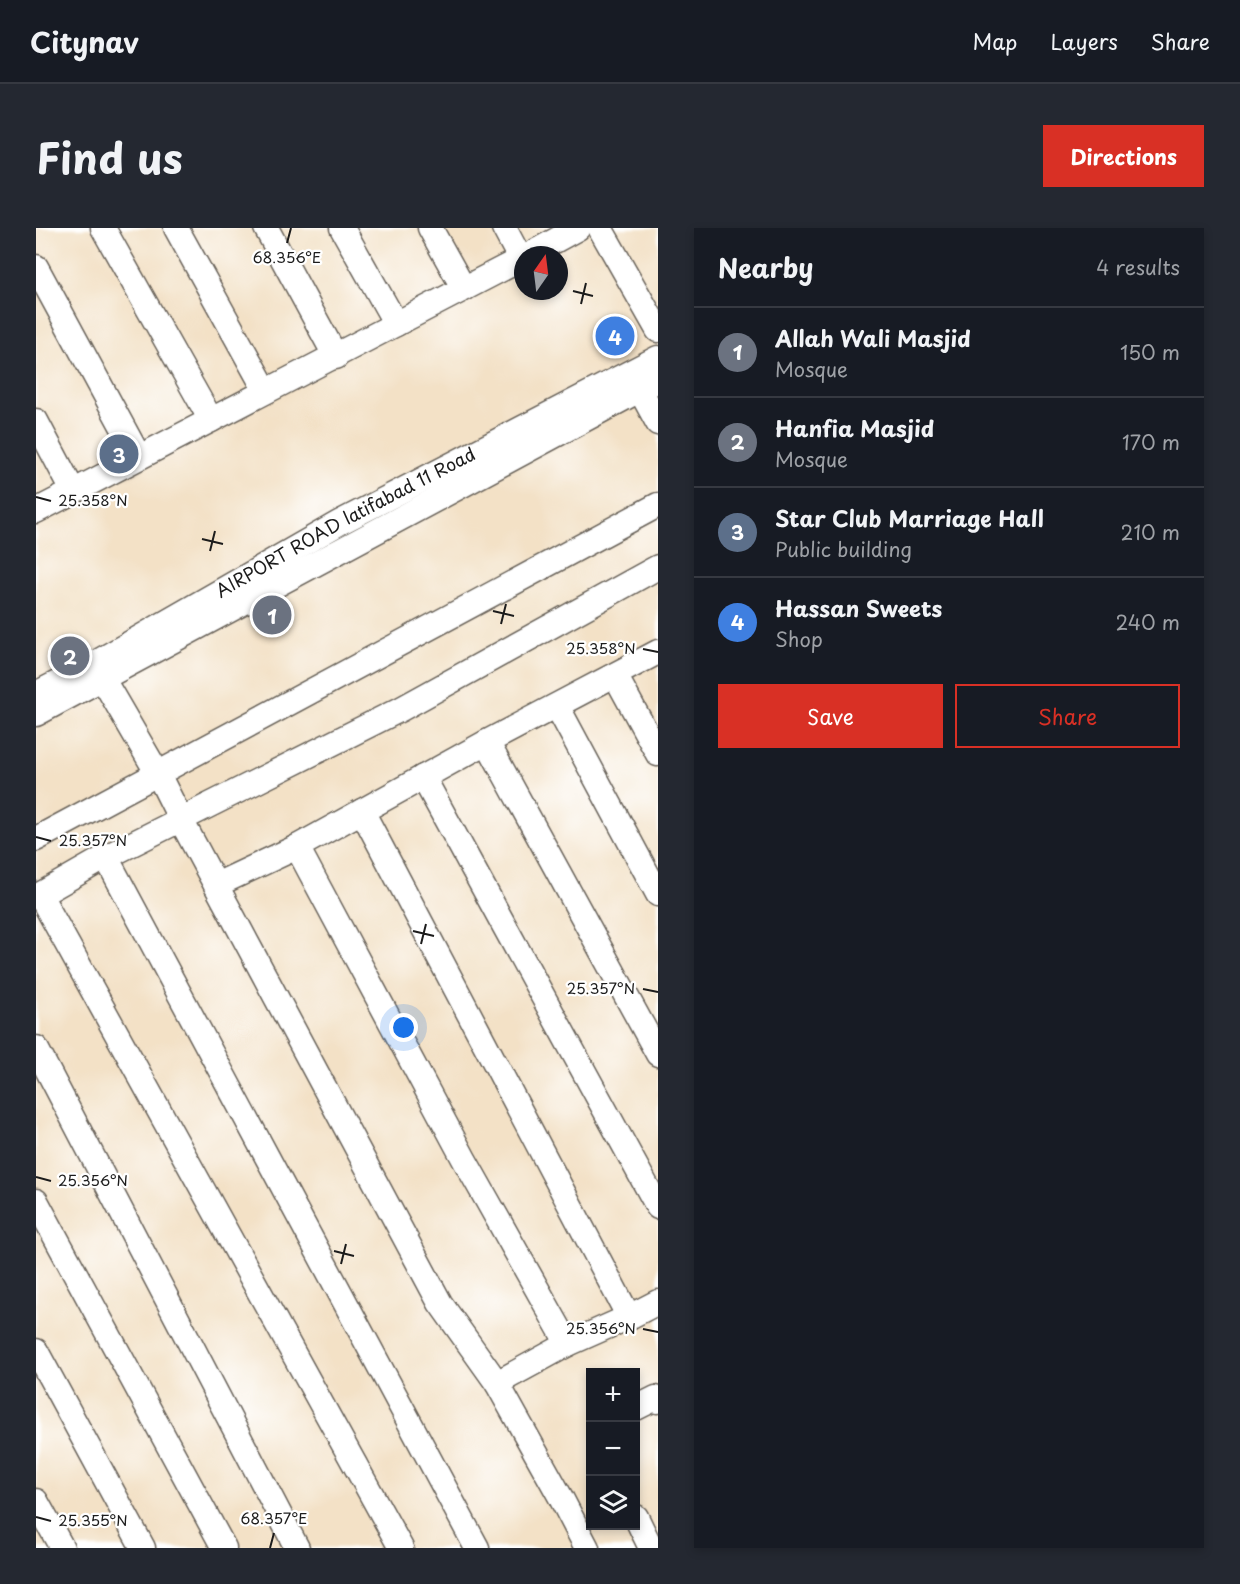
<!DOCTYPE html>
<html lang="en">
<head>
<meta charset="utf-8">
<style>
  :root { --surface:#171b24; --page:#242831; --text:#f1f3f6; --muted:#9ea1a6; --line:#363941; --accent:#d93025 }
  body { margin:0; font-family:"Playpen Sans",sans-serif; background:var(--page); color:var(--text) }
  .controls { position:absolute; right:18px; bottom:18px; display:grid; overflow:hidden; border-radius:0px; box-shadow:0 3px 9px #0003 }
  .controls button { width:54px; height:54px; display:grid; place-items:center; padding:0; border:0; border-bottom:2px solid var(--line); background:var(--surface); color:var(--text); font:30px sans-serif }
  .compass { position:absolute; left:478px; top:18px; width:54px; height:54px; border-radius:50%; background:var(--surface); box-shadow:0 3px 9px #0003; rotate:14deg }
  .you { position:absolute; left:368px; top:800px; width:21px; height:21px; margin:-15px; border:4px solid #fff; border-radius:50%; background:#1a73e8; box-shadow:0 0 0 9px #1a73e833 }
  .badge { display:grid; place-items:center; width:39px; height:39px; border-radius:50%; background:var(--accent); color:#fff; font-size:20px; font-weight:700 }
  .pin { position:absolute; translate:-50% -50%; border:3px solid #fff; box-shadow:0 2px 6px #0006 }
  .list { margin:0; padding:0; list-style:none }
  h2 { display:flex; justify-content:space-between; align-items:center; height:78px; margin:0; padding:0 24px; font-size:26px }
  h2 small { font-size:20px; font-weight:400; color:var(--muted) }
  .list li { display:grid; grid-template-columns:39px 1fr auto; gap:18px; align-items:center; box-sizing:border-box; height:90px; padding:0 24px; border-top:2px solid var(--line) }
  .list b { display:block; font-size:22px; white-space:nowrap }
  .list p { margin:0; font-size:20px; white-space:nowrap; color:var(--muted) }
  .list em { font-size:20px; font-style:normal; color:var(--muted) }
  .actions { display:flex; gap:12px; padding:18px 24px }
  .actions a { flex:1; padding:14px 0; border:2px solid var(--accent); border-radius:0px; text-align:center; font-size:21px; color:var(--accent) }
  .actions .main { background:var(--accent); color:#fff }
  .icon { flex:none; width:33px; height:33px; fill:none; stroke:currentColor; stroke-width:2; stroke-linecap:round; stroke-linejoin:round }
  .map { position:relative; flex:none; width:622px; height:1320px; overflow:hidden; border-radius:0px }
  header { display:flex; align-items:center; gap:36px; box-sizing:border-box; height:84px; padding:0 30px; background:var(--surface); border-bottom:2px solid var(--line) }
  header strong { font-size:28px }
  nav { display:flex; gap:33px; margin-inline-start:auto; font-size:21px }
  .intro { display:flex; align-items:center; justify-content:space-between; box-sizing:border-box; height:144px; padding:0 36px }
  h1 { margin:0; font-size:42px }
  .button { padding:15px 27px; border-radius:0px; background:var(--accent); color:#fff; font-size:21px; font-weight:700 }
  main { display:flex; gap:36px; padding:0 36px }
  aside { flex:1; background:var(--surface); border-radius:0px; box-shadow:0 3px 9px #0003 }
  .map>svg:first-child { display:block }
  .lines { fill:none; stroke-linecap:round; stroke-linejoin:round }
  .minor-casing { stroke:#676158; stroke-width:27 }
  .minor { stroke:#fff; stroke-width:24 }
  .ticks { fill:none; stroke:#1c1c1c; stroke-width:2 }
  .labels { text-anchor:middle; stroke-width:4.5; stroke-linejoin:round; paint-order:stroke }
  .street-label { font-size:18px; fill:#1c1c1c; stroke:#fff }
  .ticks-label { font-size:15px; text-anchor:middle; fill:#1c1c1c; stroke:#fff; stroke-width:4.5; stroke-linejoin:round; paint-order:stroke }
</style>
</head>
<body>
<header>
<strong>Citynav</strong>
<nav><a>Map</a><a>Layers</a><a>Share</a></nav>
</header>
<div class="intro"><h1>Find us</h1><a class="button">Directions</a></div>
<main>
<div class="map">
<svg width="622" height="1320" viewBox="0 0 622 1320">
  <rect width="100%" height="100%" fill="#fff"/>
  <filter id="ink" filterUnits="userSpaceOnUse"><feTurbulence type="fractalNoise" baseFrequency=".0167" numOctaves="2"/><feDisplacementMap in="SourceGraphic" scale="12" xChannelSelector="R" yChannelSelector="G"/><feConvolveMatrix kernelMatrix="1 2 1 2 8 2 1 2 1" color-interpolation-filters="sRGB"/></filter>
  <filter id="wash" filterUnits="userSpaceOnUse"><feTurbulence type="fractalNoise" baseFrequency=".008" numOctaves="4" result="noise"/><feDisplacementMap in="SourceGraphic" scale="24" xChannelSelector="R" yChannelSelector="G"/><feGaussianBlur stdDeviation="1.35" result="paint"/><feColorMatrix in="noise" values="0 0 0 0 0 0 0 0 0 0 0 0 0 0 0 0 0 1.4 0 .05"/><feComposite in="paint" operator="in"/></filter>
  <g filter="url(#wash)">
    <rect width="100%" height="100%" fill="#f3e1c6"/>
  </g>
  <g filter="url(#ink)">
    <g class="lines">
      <g class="minor-casing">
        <g id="minor">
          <path d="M67 0 175 192"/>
          <path d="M140 0 230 163"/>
          <path d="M230 0 300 129"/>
          <path d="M306 0 360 96"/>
          <path d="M394 0 428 61"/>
          <path d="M468 0 485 32"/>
          <path d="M564 0 622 102"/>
          <path d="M493 27 542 0"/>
          <path d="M0 39 103 229"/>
          <path d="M597 149 622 195"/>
          <path d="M0 193 37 263"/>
          <path d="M0 283 487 30"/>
          <path d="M58 436 122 546 145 592 404 1075 461 1155 524 1268 551 1320"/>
          <path d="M579 447 622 526"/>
          <path id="s1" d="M0 466 58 436 303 295 622 130"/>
          <path d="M521 478 622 666"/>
          <path d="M0 486 622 152"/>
          <path d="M451 514 622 826"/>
          <path d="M387 549 622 979"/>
          <path d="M326 583 593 1089"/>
          <path d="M0 611 622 277"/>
          <path d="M261 619 428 931 532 1116"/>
          <path d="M70 629 441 1320"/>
          <path d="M180 657 261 619 451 514 622 424"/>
          <path d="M4 667 365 1320"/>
          <path d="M0 669 70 629 365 481 622 339"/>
          <path d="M0 820 261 1320"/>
          <path d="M0 973 188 1320"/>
          <path d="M0 1123 107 1320"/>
          <path d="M461 1155 532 1116 593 1089 622 1074"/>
          <path d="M600 1180 620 1170 622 1173"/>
          <path d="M0 1273 26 1320"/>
          <path d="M600 1289 615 1320"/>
        </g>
      </g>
      <use href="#minor" class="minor"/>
    </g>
  </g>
  <path class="ticks" d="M251 15 255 0M537 63 557 68M545 76 550 55M0 269 15 273M166 311 187 316M174 323 179 303M457 383 478 388M465 396 470 376M607 421 622 424M0 609 15 613M377 703 398 708M385 716 390 696M607 761 622 764M0 949 15 953M298 1023 318 1028M305 1036 310 1016M607 1101 622 1104M0 1289 15 1293M234 1320 238 1305"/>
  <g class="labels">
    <g class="street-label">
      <text dy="6" stroke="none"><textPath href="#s1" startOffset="354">AIRPORT ROAD latifabad 11 Road</textPath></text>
    </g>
  </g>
  <g class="ticks-label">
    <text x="251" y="35">68.356°E</text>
    <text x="57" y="278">25.358°N</text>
    <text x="565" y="426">25.358°N</text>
    <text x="57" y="618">25.357°N</text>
    <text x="565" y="766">25.357°N</text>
    <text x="57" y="958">25.356°N</text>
    <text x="565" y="1106">25.356°N</text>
    <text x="238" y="1296">68.357°E</text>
    <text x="57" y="1298">25.355°N</text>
  </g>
</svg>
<div class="controls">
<button>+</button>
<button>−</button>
<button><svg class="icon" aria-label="layers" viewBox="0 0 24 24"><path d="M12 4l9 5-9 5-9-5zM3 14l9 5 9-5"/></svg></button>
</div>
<svg class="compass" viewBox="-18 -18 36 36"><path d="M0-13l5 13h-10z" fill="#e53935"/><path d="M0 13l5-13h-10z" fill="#9ea1a6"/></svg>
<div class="you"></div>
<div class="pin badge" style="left:236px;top:387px;background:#6b7280">1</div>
<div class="pin badge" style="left:34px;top:428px;background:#6b7280">2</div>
<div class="pin badge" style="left:83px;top:226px;background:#5c6f8a">3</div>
<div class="pin badge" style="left:579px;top:108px;background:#3f7fe0">4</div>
</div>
<aside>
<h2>Nearby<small>4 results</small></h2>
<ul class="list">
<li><span class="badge" style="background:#6b7280">1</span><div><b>Allah Wali Masjid</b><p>Mosque</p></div><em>150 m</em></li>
<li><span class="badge" style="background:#6b7280">2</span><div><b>Hanfia Masjid</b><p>Mosque</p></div><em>170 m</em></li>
<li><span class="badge" style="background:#5c6f8a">3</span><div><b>Star Club Marriage Hall</b><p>Public building</p></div><em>210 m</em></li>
<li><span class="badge" style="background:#3f7fe0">4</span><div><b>Hassan Sweets</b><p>Shop</p></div><em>240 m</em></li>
</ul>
<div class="actions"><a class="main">Save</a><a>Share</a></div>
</aside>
</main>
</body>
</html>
